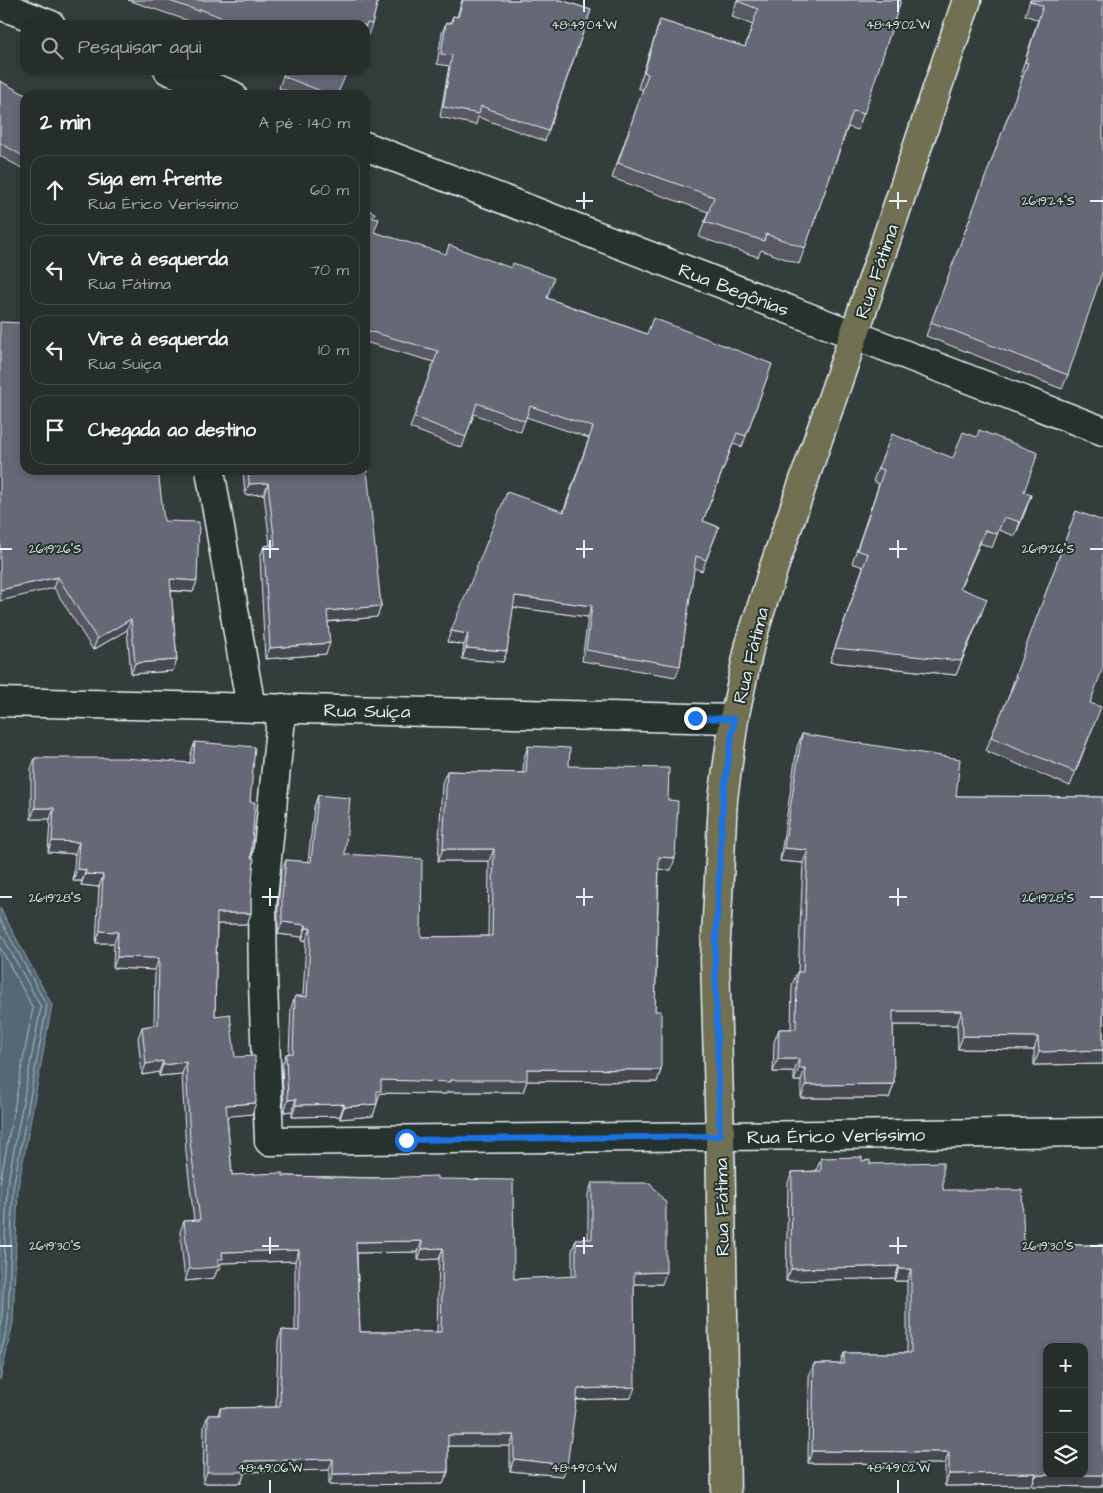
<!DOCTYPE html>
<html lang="pt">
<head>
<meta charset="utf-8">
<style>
  :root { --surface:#262e2c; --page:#323a38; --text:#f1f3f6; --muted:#a4a8a9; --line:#424a48 }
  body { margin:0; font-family:"Architects Daughter",sans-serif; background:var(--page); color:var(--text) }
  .controls { position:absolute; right:15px; bottom:15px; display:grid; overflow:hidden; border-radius:10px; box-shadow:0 2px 8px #0003 }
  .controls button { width:45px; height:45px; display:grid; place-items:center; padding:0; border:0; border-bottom:1px solid var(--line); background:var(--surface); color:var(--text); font:25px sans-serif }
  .stop { position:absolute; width:15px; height:15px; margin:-11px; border:4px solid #1a73e8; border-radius:50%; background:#fff }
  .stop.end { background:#1a73e8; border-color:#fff; box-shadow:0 1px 5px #0008 }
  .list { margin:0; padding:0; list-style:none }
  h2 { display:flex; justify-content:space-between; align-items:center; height:65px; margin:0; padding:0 20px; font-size:21px }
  h2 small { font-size:16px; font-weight:400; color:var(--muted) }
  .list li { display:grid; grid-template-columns:32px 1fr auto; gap:15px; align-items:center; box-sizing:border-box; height:70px; margin:0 10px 10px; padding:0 10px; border:1px solid var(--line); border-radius:15px }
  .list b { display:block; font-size:19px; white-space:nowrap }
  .list p { margin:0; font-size:16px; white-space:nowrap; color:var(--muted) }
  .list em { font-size:16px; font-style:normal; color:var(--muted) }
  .icon { flex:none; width:28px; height:28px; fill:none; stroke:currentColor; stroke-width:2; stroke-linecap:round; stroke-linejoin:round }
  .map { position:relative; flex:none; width:1103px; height:1493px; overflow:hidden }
  .search { position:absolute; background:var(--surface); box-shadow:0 2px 8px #0003; left:20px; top:20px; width:350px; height:55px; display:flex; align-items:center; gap:12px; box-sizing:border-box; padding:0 18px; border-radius:15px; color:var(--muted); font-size:19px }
  .panel { position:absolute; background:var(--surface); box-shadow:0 2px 8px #0003; left:20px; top:90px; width:350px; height:385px; border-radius:15px }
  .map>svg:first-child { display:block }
  .water { fill:#526a76; stroke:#8ea0aa }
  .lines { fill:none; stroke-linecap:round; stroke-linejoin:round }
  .shore { stroke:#acbbc4; stroke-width:1 }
  .minor-casing { stroke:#e8f1f8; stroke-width:31 }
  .major-casing { stroke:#e8f1f8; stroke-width:31 }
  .minor { stroke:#26332d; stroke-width:28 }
  .major { stroke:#716f52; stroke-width:28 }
  .wall { fill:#585964; stroke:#e8f1f8; fill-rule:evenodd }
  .shaded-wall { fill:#474851; stroke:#e8f1f8 }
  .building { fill:#666774; stroke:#e8f1f8; fill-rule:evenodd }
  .route { stroke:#1a73e8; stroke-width:6 }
  .ticks { fill:none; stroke:#e8f1f8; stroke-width:2 }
  .labels { text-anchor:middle; stroke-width:4; stroke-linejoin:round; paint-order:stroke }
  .street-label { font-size:19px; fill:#e8f1f8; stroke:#26332d }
  .ticks-label { font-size:12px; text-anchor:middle; fill:#e8f1f8; stroke:#26332d; stroke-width:4; stroke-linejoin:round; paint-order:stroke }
</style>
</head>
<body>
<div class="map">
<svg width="1103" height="1493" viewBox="0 0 1103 1493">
  <rect width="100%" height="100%" fill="#333d3b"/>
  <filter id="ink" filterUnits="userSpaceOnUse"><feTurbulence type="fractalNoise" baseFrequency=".02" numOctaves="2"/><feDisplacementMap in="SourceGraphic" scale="10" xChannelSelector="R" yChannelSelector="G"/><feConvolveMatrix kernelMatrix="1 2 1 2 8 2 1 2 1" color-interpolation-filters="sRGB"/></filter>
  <g filter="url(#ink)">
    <path class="water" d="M0 908 52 1005 18 1188 13 1323 0 1380Z"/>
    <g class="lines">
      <path class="shore" d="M0 919 47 1006 13 1188 8 1322 0 1358
        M0 932 41 1007 7 1187 2 1322 0 1329
        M0 947 33 1008 0 1183"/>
      <g class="minor-casing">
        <path id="minor" d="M0 5 51 25
          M168 70 232 95
          M365 146 1103 431
          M210 470 251 708
          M0 702 734 719
          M282 708 262 908 263 984 269 1141 1103 1132"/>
      </g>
      <g class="major-casing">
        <path id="major" d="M726 1493 720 1136 715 958 723 799 734 719 750 644 774 567 854 335 967 0"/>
      </g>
      <use href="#minor" class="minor"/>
      <use href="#major" class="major"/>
    </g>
    <path class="wall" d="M128 0H378L372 24 368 35H365V25H208L196 20 195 23Z
      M462 0H561L591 10 545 141 478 117 476 125 440 117 449 66 437 64 442 33 446 23H450L453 16 457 17Z
      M737 0H901L858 130 848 127 799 264 761 250 758 257 699 237 708 212 612 178 643 90 638 88 660 20 745 47 753 25 732 17Z
      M1030 0H1103L1068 375 1062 389 926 336 1023 77 1020 76 1038 20 1025 15Z
      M285 70 338 95H298L279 88Z
      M0 81 25 95V170L0 156Z
      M365 209 373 218 374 232 547 298 647 334 772 364 742 447 733 444 703 521 719 527 702 571 694 568 680 666 676 677 582 661 588 617 513 607 507 651 503 662 462 659 464 645 447 642 451 631 563 512 589 438 526 417 521 432 474 414 462 448 410 428 434 362 365 342Z
      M24 394 164 521 197 581 193 592 171 591 177 660 173 671 131 674 127 630 93 650 54 588Z
      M878 468 1024 492 1026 509 1015 536 999 530 992 548 980 543 960 588 982 612 956 675 830 662 863 567 852 563 879 484 873 481Z
      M243 470H365L381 606 377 617 328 622 326 654 265 659 260 557 264 546 270 545 264 494 245 495Z
      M1076 511 1090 703 1095 722 1070 786 986 751 991 737 1011 691H1010Z
      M802 734 956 796 1103 797V1064L1034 1065V1050L958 1049 957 1025H893L894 1084 889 1098H801V1081H794V1072H773L774 1042 779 1029H791L792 985 797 972H798L803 863 780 861 797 747Z
      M195 742 250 802 251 913 247 924H217L215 1016 235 1057 252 1114 227 1116 232 1175 437 1179 514 1279 572 1277V1251L576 1239H588V1194L592 1183 662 1284H634L631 1398 576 1400 563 1476 510 1471V1446H448V1472L443 1484 329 1485V1470L245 1472 241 1483H203L204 1426 208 1415H218L220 1408 276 1407 278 1341 282 1330 295 1331V1261L221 1263 219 1270H217L214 1278 185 1281 180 1232 184 1221 194 1220 186 1152 182 1074 159 1076V1072L142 1075 138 1038 142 1027 154 1025 155 970 113 968 114 943H96L99 887 81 885 82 881H73L75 854 48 852 50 819H31V769L35 758 190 763 191 753ZM418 1252V1260L439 1259 437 1332H360L357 1253Z
      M528 746 569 766 668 800 671 870 659 869 655 1011 661 1070 657 1082 527 1081 523 1092H447L446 1094 380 1093 373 1116 340 1119V1116L292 1117V1111L284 1112 282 1066 286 1054 289 1053 291 1008 295 996H303L306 940H302V937L278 934V909L281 872 286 860 308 862 314 807 318 795 345 854 421 937 488 936 489 861H438L442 783 447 771 523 773 524 758Z
      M821 1158 862 1161 943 1190 1024 1245H1103V1485H1101V1487L1032 1486V1485L945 1486V1464L808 1463 809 1376 814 1364H840L844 1353H907V1281H895V1278L786 1281 788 1183 792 1172 816 1171Z"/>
    <path class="shaded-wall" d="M268 483 264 494 245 495 249 484Z
      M1031 495 1026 509 1015 536 1020 522Z
      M985 530 980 543 955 601 960 588Z
      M58 577 54 588 0 601V590Z
      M170 579 197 581 193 592 166 590Z
      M515 596 592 606 588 617 511 607Z
      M987 599 956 675 830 662 835 648Z
      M381 606 377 617 323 622 327 611Z
      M131 619 127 630 93 650 97 639Z
      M451 631 468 634 464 645 447 642Z
      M330 643 326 654 265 659 270 648Z
      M466 648 507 651 503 662 462 659Z
      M177 660 173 671 131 674 135 663Z
      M35 808H54L50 819H31Z
      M52 841 79 842 75 854 48 852Z
      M784 848 808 850 803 863 780 861Z
      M443 849H494L489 861H438Z
      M659 857 675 858 671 870 654 869Z
      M77 869 86 870 82 881H73Z
      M85 874 103 875 99 887 81 885Z
      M217 913H251L247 924H213Z
      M282 922 306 925 302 937 278 934Z
      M306 928H311L306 940H302Z
      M100 931 118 932 114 943H96Z
      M117 957 159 958 155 970 113 968Z
      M893 1011H962L957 1025H888Z
      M963 1036 1038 1037 1034 1050 958 1049Z
      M1103 1050V1064L1034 1065 1039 1052Z
      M778 1059H799L794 1072H773Z
      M163 1061 159 1072 142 1075 146 1064Z
      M186 1062 182 1074 159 1076 163 1065Z
      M799 1068H805L801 1081H794Z
      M527 1069 661 1070 657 1082 527 1081 523 1092H447L446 1094 380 1093 377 1103H372L381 1080H451Z
      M894 1084 889 1098H801L806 1085Z
      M296 1099 292 1111 284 1112 288 1100Z
      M256 1103 252 1114 221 1117 226 1105Z
      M344 1104 340 1116 292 1117 296 1105Z
      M377 1104 373 1116 340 1119 344 1107Z
      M422 1241 418 1252 352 1253 356 1242Z
      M443 1248 439 1259 418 1260 422 1249Z
      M299 1250 295 1261 221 1263 219 1270H217L214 1278 185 1281 189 1269 218 1259 222 1252Z
      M899 1266 895 1278 786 1281 791 1269Z
      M899 1269H911L907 1281H895Z
      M666 1272 662 1284H630L634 1273Z
      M635 1387 631 1398 573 1400 578 1389Z
      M448 1435H514L510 1446H443Z
      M812 1451 949 1452 945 1464 808 1463Z
      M333 1459 329 1470 245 1472 241 1483H203L207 1472 245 1461Z
      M514 1459 567 1465 563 1476 510 1471Z
      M448 1472 443 1484 329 1485 333 1474Z
      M1036 1473 1032 1485 945 1486 949 1474Z
      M1036 1475H1103V1485H1101V1487L1032 1486Z"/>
    <path class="building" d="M166 0H378L372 24 367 23 365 28V25H241L200 9 199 11Z
      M463 0H561L591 10 548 131 481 106 479 114 443 107 452 55 441 54 446 23H452L453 16 458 17Z
      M738 0H901L864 114 853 111 805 248 766 234 764 241 705 222 714 197 618 163 648 74 644 72 660 20 745 47 758 9 737 1Z
      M1030 0H1103V270L1068 375 931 322 1028 63 1025 62 1043 6 1030 1Z
      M285 70H348L337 95H331L283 76Z
      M0 81 26 95H25V157L0 143Z
      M365 209 375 213 373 218 379 219 374 232 446 254 449 245 511 268 513 263 554 278 547 298 647 334 653 318 772 364 746 436 737 433 703 521 719 527 706 560 696 556 680 666 586 650 592 606 515 596 507 651 466 648 468 634 451 631 507 492 564 512 593 427 530 406 525 421 477 403 466 437 414 417 438 351 365 330Z
      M0 322 24 323V394L25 392V470H158L164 521 199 522 197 581 170 579 177 660 135 663 131 619 97 639 58 577 0 590Z
      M979 430 1038 453 1024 492 1031 495 1020 522 1004 517 997 534 985 530 960 588 987 599 961 661 835 648 868 554 857 550 884 470 878 468 892 434 953 458 963 432 977 437Z
      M248 470H367L381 606 327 611 330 643 270 648 264 546 275 545 268 483 249 484Z
      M1076 511 1103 521V667L1090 703 1101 707 1075 772 991 737 1017 677 1015 676Z
      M802 734 960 759 956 796 1103 797V1050L1039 1052 1038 1037 963 1036 962 1011H893L894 1084 806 1085 805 1068H799V1059H778L779 1029H796L797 972H803L808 850 784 848Z
      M195 742 255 747 250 802H255L251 858H254L251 895V913H217L215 1016 230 1014 235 1057 255 1056 256 1103 226 1105 232 1175 283 1173V1176L374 1178 437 1176V1179L513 1180 514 1279 576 1276V1239H592V1183H650L666 1203V1272L634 1273 635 1387 578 1389 567 1465 514 1459V1435H448V1472L333 1474V1459L245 1461V1472H207L208 1415H220V1408L280 1407 282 1330 299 1331V1250L222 1252 223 1259H218V1267L189 1269 184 1221 200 1220 190 1141 186 1062 163 1065V1061L146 1064 142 1027 158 1025 159 958 117 957 118 932 100 931 103 875 85 874 86 870 77 869 79 842 52 841 54 808H35V758H123L193 763ZM422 1241V1249L443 1248 441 1332H360L356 1242Z
      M528 746 570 748 569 766 669 768 668 800 678 801 675 858 659 857 655 1011H661V1070L527 1069V1080H451V1082L381 1080V1091H377V1104L344 1107V1104L296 1105V1099L288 1100 286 1054 293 1053 295 996 307 997 311 928H306V925L282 922V897L286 860 311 862 318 795 350 798 345 854 422 859 421 937 492 936 494 849H443L447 771 526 773Z
      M862 1157V1161L870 1160V1164L943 1162V1190H1022L1024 1245H1103V1475H1036V1473L949 1474V1452L812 1451 814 1364H844V1353H911V1269H899V1266L791 1269 792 1172 821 1171V1158ZM1047 1347H1084V1474H1047Z"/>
  </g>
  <g class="lines" filter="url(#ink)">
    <path class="route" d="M406 1140 720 1136 715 958 723 799 734 719 695 718"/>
  </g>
  <path class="ticks" d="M584 0V12M898 0V12M584 192V209M898 192V209M576 201H593M889 201H907M1090 201H1103M270 540V558M584 540V558M898 540V558M0 549H12M262 549H279M576 549H593M889 549H907M1090 549H1103M270 888V906M584 888V906M898 888V906M0 897H12M262 897H279M576 897H593M889 897H907M1090 897H1103M270 1237V1254M584 1237V1254M898 1237V1254M0 1246H12M262 1246H279M576 1246H593M889 1246H907M1090 1246H1103M270 1480V1493M584 1480V1493M898 1480V1493"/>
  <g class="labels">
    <g class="street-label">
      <text transform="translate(876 271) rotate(-71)" y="7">Rua Fátima</text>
      <text transform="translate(734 289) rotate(21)" y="7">Rua Begônias</text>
      <text transform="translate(750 655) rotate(-76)" y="7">Rua Fátima</text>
      <text transform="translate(367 710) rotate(1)" y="7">Rua Suíça</text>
      <text transform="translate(836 1135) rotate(-1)" y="7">Rua Érico Veríssimo</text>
      <text transform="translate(721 1207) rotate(-91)" y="7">Rua Fátima</text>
    </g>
  </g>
  <g class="ticks-label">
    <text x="584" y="29">48°49'04"W</text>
    <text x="898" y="29">48°49'02"W</text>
    <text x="1048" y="205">26°19'24"S</text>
    <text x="55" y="553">26°19'26"S</text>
    <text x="1048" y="553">26°19'26"S</text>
    <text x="55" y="902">26°19'28"S</text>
    <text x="1048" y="902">26°19'28"S</text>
    <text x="55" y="1250">26°19'30"S</text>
    <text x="1048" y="1250">26°19'30"S</text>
    <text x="270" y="1472">48°49'06"W</text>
    <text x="584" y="1472">48°49'04"W</text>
    <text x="898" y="1472">48°49'02"W</text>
  </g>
</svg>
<div class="controls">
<button>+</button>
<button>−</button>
<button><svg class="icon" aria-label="layers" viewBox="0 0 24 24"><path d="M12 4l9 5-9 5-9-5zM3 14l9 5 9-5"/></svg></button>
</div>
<div class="stop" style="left:406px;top:1140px"></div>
<div class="stop end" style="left:695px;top:718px"></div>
<div class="search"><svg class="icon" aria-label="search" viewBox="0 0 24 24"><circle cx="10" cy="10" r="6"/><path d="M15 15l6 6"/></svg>Pesquisar aqui</div>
<section class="panel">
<h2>2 min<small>A pé · 140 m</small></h2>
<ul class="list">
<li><svg class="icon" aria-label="ahead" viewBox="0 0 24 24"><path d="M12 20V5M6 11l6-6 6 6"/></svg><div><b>Siga em frente</b><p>Rua Érico Veríssimo</p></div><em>60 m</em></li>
<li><svg class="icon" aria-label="left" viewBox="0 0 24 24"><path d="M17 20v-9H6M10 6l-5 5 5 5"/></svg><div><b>Vire à esquerda</b><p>Rua Fátima</p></div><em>70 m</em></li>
<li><svg class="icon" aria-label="left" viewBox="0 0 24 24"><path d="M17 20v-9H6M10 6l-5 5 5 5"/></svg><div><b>Vire à esquerda</b><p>Rua Suíça</p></div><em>10 m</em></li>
<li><svg class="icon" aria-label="arrive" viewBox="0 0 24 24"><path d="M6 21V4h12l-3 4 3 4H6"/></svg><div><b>Chegada ao destino</b></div></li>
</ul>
</section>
</div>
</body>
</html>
